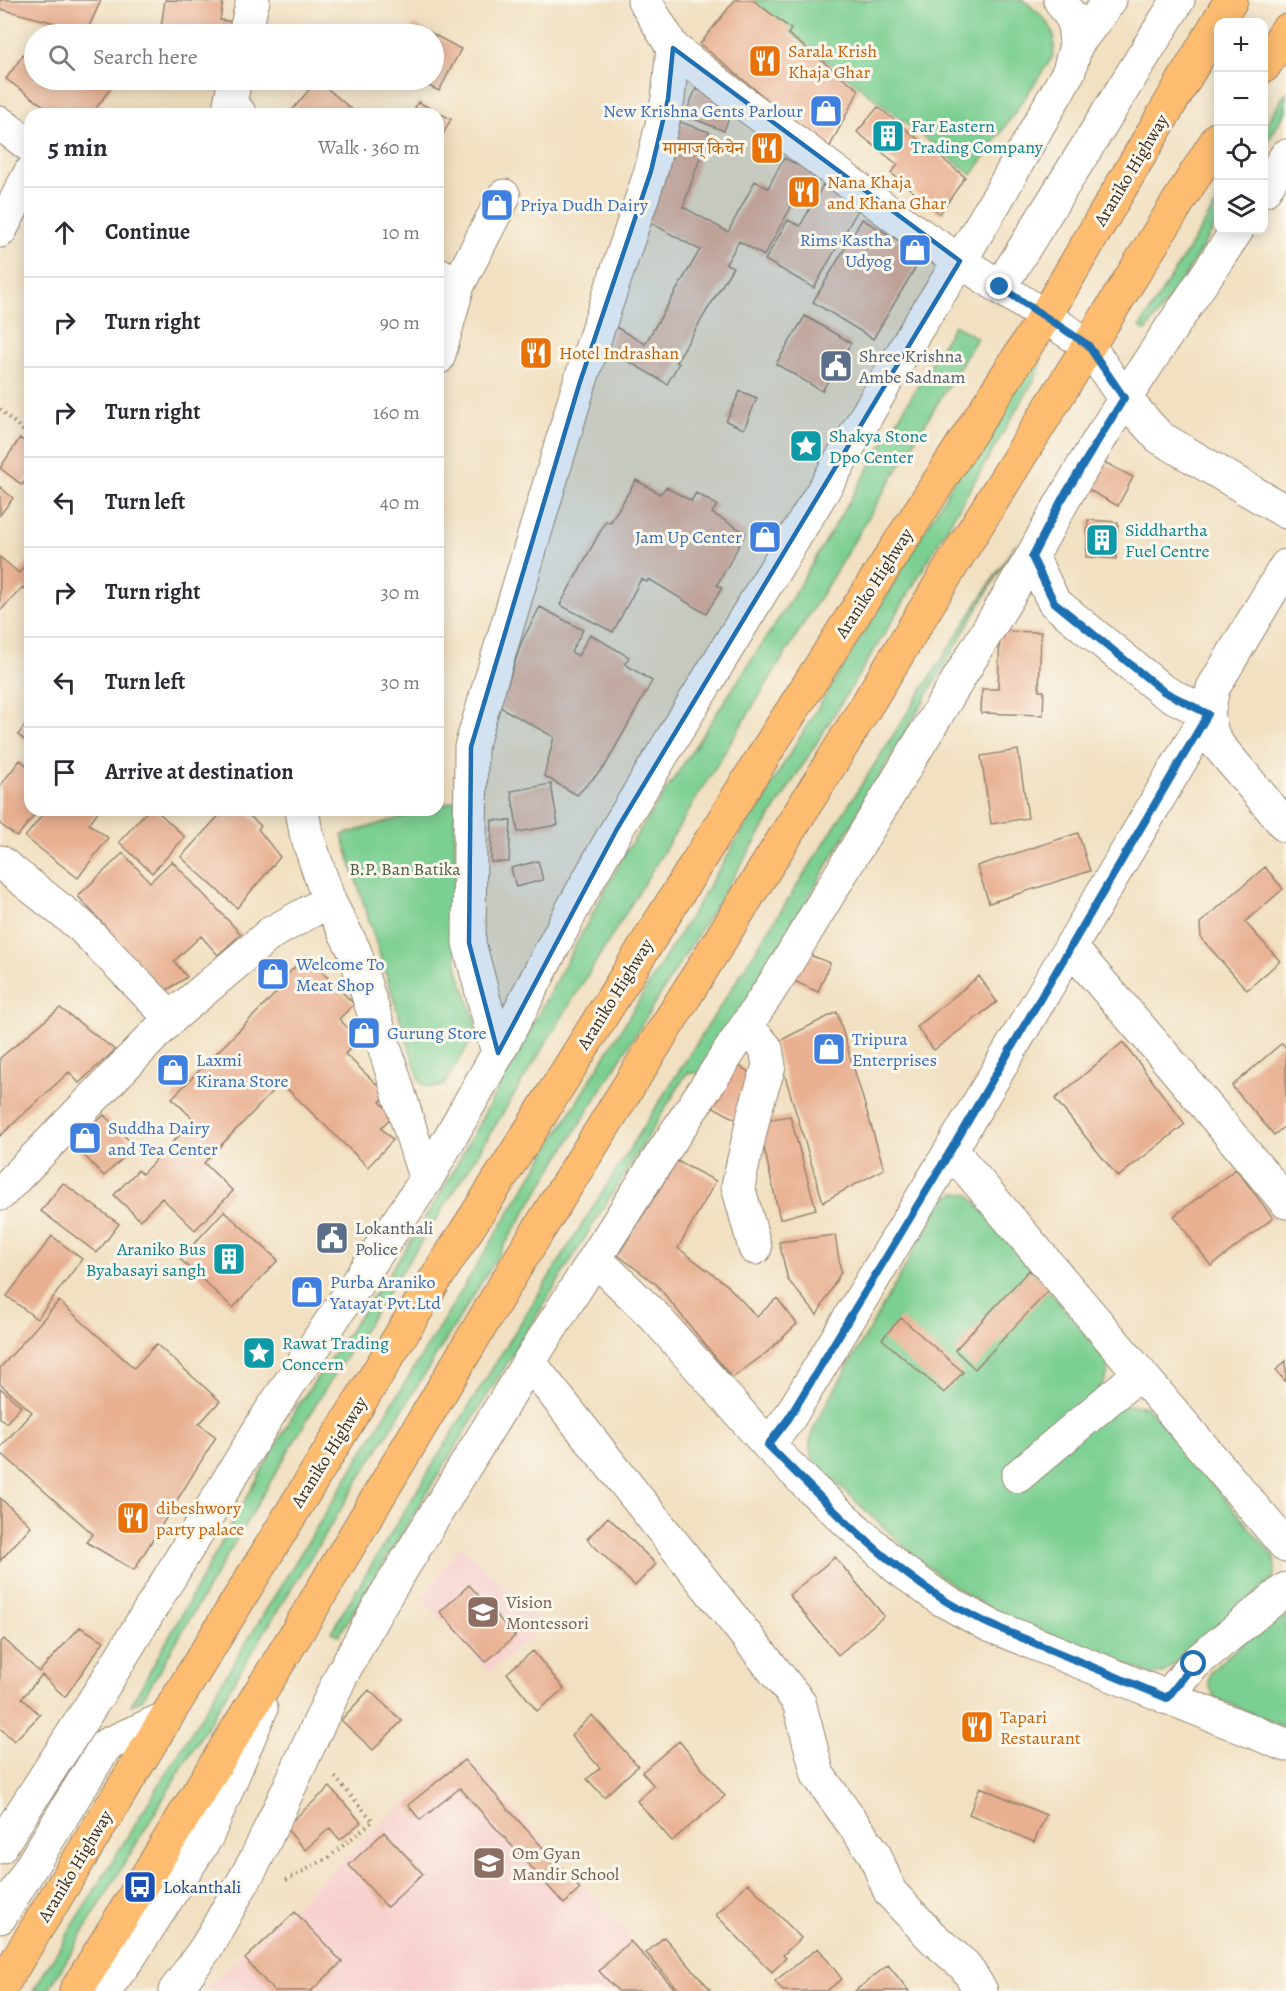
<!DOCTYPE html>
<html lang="en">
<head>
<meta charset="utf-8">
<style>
  :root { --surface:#fff; --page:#f7f7f7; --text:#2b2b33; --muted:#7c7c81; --line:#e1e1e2 }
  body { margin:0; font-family:Alegreya,"Noto Serif Devanagari",serif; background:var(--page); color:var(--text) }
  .controls { position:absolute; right:18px; top:18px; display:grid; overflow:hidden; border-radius:12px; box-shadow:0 3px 15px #0003 }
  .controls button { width:54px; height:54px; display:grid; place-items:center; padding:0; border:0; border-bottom:2px solid var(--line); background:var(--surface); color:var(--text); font:30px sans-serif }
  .stop { position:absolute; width:18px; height:18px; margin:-14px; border:4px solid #1f6fb2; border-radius:50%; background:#fff }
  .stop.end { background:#1f6fb2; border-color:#fff; box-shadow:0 2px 6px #0008 }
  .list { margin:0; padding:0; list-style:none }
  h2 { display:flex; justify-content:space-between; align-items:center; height:78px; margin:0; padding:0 24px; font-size:26px }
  h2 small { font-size:20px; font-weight:400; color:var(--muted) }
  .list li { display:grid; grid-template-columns:39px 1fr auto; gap:18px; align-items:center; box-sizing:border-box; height:90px; padding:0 24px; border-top:2px solid var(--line) }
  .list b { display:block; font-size:22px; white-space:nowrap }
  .list em { font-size:20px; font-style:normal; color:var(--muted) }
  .icon { flex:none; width:33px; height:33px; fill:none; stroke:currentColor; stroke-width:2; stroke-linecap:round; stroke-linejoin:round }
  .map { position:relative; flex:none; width:1286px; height:1991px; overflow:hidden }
  .search { position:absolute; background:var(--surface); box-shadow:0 3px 15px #0003; left:24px; top:24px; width:420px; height:66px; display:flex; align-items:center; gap:15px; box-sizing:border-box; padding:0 21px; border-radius:33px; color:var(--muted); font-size:22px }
  .panel { position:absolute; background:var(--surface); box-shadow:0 3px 15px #0003; left:24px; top:108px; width:420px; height:708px; border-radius:18px }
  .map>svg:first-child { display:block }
  .built { fill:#f7d0cd }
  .green { fill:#7bcf92; stroke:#5b7c58; stroke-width:1.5 }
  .building { fill:#e8af90 }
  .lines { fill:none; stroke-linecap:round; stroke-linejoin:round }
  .minor-casing { stroke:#968570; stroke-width:35 }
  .highway-casing { stroke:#968570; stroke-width:35 }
  .path { stroke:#968570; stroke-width:4; stroke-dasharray:1.5 4.5; stroke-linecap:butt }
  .minor { stroke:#fff; stroke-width:33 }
  .highway { stroke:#fdbc6f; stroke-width:33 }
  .route { stroke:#1f6fb2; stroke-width:8 }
  .marked { fill:#1f6fb2; fill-opacity:0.2; stroke:#1f6fb2; stroke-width:4.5; stroke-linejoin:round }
  .labels { text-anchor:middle; stroke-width:6; stroke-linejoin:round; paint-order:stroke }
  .food-label { font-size:18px; fill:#c56008; stroke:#fbf7ec; text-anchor:start }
  .shop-label { font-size:18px; fill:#366cbe; stroke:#fbf7ec; text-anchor:start }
  .culture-label { font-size:18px; fill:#0d838f; stroke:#fbf7ec; text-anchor:start }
  .street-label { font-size:18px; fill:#3b2a1e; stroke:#fbf7ec }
  .service-label { font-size:18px; fill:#4e5e75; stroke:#fbf7ec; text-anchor:start }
  .park-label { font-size:18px; fill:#4e5c41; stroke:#fbf7ec }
  .education-label { font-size:18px; fill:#785e54; stroke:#fbf7ec; text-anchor:start }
  .transit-label { font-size:18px; fill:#164399; stroke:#fbf7ec; text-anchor:start }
</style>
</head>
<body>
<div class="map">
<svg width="1286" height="1991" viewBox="0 0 1286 1991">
  <rect width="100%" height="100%" fill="#fbf7ec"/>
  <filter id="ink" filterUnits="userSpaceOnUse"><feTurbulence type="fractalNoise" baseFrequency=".0167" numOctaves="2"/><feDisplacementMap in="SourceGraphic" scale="12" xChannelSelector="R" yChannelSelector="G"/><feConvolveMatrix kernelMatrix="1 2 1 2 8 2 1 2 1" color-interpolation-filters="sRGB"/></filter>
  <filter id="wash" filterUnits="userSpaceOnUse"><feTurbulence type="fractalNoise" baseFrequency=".008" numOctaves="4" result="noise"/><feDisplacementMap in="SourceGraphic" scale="24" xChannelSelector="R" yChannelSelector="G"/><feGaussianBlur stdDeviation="1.35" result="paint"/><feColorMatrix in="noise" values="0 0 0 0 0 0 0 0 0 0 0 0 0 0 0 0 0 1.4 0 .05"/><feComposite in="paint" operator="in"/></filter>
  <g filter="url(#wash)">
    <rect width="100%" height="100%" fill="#f1e0c1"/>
    <path class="built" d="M460 1545 546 1625 489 1672 422 1598Z
      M465 1755 678 1991H203L383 1822Z"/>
    <path class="green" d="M749 0H1023C1044 17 1061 28 1052 58L972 175Z
      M1286 92V111L1264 148V128Z
      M1218 201V221L1183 279 1146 331 1140 327Z
      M954 325 977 338 828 584 466 1173 325 1389 142 1700 131 1705 299 1404 409 1244 444 1188 627 850 787 606Z
      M1032 349 1041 357 1040 368 1033 382 894 618 226 1694 48 1991H33L879 608Z
      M1016 543 706 1073H687L339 1635 331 1632C552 1265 785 905 1016 543Z
      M455 801V942L458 970 476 1022 474 1036 444 1085C434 1089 429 1089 420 1082L342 835 426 810H438V806Z
      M955 1193 969 1194 1108 1361C1110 1372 1106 1380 1099 1389L1125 1405 1144 1406 1154 1414 1274 1557 1275 1569 1273 1579 1163 1673 1152 1675 999 1614 961 1591 921 1562 817 1465C806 1449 809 1436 818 1419L939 1207 949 1196Z
      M1286 1605V1728L1216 1698C1210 1689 1207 1682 1210 1672Z"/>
    <g id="blocks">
      <path class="building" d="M0 0H101L87 31 0 9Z
        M165 0 223 2 220 20 233 22 231 34H160Z
        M735 0H753L791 29 788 34 859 90 828 150 700 44Z
        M414 24 461 49 439 91 417 80H434V34H408Z
        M34 39V80H111L115 82 92 114H55L6 79Z
        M317 80 355 112 353 114H289Z
        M696 89 734 104 724 131 685 115Z
        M418 102 451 119 438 144V114H412Z
        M878 107 965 177 940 214 891 173 898 165 857 132Z
        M677 121 709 132 683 207 728 232 755 181 768 188 784 158 815 174 800 201 796 198 764 256 739 241 726 264 733 267 676 362 679 363 667 384 609 350 614 326 645 344 700 250 647 221Z
        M823 185 860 206 814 288 765 260 788 220 800 226Z
        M862 219 923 255 873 339 813 302Z
        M805 316 851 343 822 391 776 364Z
        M740 391 757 398 744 429 726 421Z
        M20 438 30 446V475L22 485 0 468Z
        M1102 461 1133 477 1118 506 1087 489Z
        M636 480 660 494 666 487 691 501 696 493 717 505 712 513 746 533 717 585 722 588 706 614 649 579 647 582 641 579 613 632 560 605 606 521 610 523Z
        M0 487 13 498 0 515Z
        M1088 520 1118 522 1116 559 1086 557Z
        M0 557 19 573 30 559V594L23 587 0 611Z
        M540 607 583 630 571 652 578 656 590 634 629 657 625 664 652 681 605 766 577 795 544 776 554 737 500 707 522 641Z
        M1000 631 1041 632 1039 691H1044L1043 715 981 713 982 689H998Z
        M30 718V744L18 735Z
        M1018 750 1028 818 991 824 981 756Z
        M20 760 30 768V810L36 813 17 837 0 824V786Z
        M551 784 558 825 518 832 511 791Z
        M46 810H99L89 824 108 838 78 878 25 837Z
        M148 810H156L185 837 152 873 119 842Z
        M224 810H243L261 826 258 829 280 857 237 908 181 857Z
        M492 820 511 821 509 862H491Z
        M1078 833 1090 871 989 903 977 866Z
        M123 853 150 882 172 861 241 934 218 955 201 936 174 961 187 977 164 992 78 896Z
        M538 861 543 880 516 887 511 868Z
        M1265 867 1283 889 1245 922 1280 961 1247 990 1201 938 1200 923Z
        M805 953 830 963 818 992 794 981Z
        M306 956 354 1004 339 1019 359 1039 345 1054 387 1094 380 1102 393 1115 381 1128 393 1140 368 1167 281 1083 204 1163 233 1191 195 1230 162 1198 140 1220 114 1195 138 1170 142 1174 194 1120 172 1098 276 993 272 990Z
        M979 976 997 1002 934 1050 917 1027Z
        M60 1008 115 1050 79 1083 69 1072 0 1136V1058Z
        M837 1012 884 1169 823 1202 775 1043Z
        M1123 1042 1185 1124 1118 1177 1055 1099Z
        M1282 1043 1286 1048V1125L1274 1135 1232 1086Z
        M736 1064 752 1074 737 1120 708 1104Z
        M104 1115 135 1147 104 1176 73 1144Z
        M790 1116 816 1209 780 1219 758 1121Z
        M677 1161 716 1181 678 1248 727 1285 757 1317 777 1298 797 1324 766 1353 732 1378 657 1285 618 1255Z
        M1236 1169 1273 1218 1211 1266 1174 1216Z
        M63 1183 119 1224 97 1253 41 1211Z
        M224 1211 278 1260 233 1308 180 1259Z
        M835 1235 841 1272 817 1315 788 1280 779 1242Z
        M52 1236 82 1259 37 1319 7 1296Z
        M1029 1270 1050 1289 975 1369 955 1350Z
        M59 1301 134 1368 156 1344 220 1401 199 1424 216 1437 134 1570 86 1542 93 1534 0 1452V1448L32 1412 0 1384V1368Z
        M901 1318 963 1372 944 1393 882 1339Z
        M1286 1361V1382L1276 1370Z
        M0 1388 21 1406 6 1423 0 1418Z
        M0 1498 31 1526 0 1561Z
        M608 1517 656 1564 635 1586 587 1539Z
        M835 1557 884 1616 838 1655 789 1595Z
        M469 1585 515 1636 486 1662 440 1612Z
        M80 1627 104 1641 65 1697 42 1675 22 1698 40 1715 14 1741 0 1728V1643L4 1639 39 1672Z
        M533 1651 564 1689 537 1711 507 1673Z
        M369 1690 402 1721 373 1750 341 1720Z
        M592 1715 638 1766 604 1797 587 1779 600 1768 571 1735Z
        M679 1741 725 1796 672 1841 637 1801 654 1786 642 1772Z
        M464 1760 580 1889 564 1904 460 1788 420 1820 408 1805Z
        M330 1787 361 1822 340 1840 330 1828 305 1850 285 1827Z
        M980 1787 1046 1815 1034 1842 969 1814Z
        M384 1832 423 1874 387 1907 349 1865Z
        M748 1883 801 1938 783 1955 786 1958 772 1972 716 1915Z
        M295 1912 342 1962 311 1991H274L245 1959Z
        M664 1937 710 1989 708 1991H680L646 1953Z
        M630 1941 677 1991H618L599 1971Z
        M818 1948 842 1979 826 1991H783L775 1981Z
        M888 1965 909 1991H855Z"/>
    </g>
  </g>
  <g filter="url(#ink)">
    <use href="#blocks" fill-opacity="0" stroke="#968570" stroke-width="1.5"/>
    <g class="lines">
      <g class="minor-casing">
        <path id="minor" d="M644 0 673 48 734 96 913 230 1088 345 1124 398 1159 437 1286 512
          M245 34 253 0
          M1076 45 1110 0
          M235 80 230 103 240 114
          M0 123 30 146
          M1264 190 1286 156
          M0 231 30 173
          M458 285 504 196
          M1000 287 1178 0
          M438 358 458 285 439 274
          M1286 566 1213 688 1208 714 1212 734 1218 745 1286 826
          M302 810 306 833 329 901 354 950 426 1180
          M0 862 81 926 171 1018
          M1071 948 1167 1059 1286 1202
          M747 1027 766 1048 769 1066 755 1110 738 1186 755 1248
          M498 1053 469 943 471 747 579 385 651 171 668 99 673 48
          M951 1150 1286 1546
          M0 1194 171 1018 271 933 329 901
          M606 1269 655 1317 768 1445 810 1487 898 1568 941 1599 989 1625 1286 1745
          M529 1362 799 1702 818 1775 874 1853 890 1892 932 1937 965 1966 981 1991
          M768 1445 789 1418 951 1150 1208 714 1163 691 1054 602 1032 557
          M1018 1476 1140 1373
          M1167 1698 1194 1664 1286 1589
          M0 1847 106 1682 267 1417 426 1180 498 1053 574 906 617 829 827 484 914 333 960 261 998 197 1069 71 1076 45 1074 21 1060 0
          M0 1917 106 1745 166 1718
          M104 1991 130 1956 207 1836 261 1709
          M175 1991 206 1948 256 1859 341 1676 379 1606 529 1362 652 1169 781 973 1032 557C1092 443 1165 337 1237 230"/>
      </g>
      <g class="highway-casing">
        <path id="highway" d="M1264 66 1286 31
          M0 1988 426 1294 530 1131 779 731 1045 316 1231 0
          M76 1991 296 1634 521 1258 833 760 952 565 1218 138"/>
      </g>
      <path class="path" d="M0 409 30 437
        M286 1880 328 1858 373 1821 333 1775"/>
      <use href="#minor" class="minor"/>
      <use href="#highway" class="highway"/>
    </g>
  </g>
  <g class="lines" filter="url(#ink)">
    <path class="route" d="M1000 287 1088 345 1124 398 1061 501 1032 557 1054 602 1163 691 1208 714 951 1150 789 1418 768 1445C821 1498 877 1557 941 1598 956 1608 973 1616 989 1624L1167 1698 1194 1664"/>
  </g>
  <path class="marked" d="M673 48 960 261 617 829 498 1053 469 943 471 747 579 385 651 171 668 99Z"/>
  <defs>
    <g id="restaurant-square" transform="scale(1.725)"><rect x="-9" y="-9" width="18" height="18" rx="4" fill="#e8710a" stroke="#fbf7ec"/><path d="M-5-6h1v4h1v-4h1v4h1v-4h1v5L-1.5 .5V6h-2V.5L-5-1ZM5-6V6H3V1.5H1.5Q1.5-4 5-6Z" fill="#fff"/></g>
    <g id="shop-square" transform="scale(1.725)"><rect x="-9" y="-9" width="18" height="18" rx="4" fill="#3f7fe0" stroke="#fbf7ec"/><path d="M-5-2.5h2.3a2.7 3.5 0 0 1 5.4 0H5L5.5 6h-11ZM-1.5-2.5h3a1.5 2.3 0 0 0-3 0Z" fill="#fff"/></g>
    <g id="building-square" transform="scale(1.725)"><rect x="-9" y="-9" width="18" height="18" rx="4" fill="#0f9aa8" stroke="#fbf7ec"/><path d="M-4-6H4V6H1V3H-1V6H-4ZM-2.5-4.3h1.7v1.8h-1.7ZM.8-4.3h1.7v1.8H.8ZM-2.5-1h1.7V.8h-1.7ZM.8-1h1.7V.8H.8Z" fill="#fff"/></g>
    <g id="civic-square" transform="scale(1.725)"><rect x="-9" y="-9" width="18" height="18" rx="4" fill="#5c6f8a" stroke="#fbf7ec"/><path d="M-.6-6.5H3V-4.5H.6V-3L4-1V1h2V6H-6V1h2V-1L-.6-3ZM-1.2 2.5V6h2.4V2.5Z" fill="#fff"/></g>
    <g id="sight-square" transform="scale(1.725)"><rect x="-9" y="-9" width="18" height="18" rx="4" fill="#0f9aa8" stroke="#fbf7ec"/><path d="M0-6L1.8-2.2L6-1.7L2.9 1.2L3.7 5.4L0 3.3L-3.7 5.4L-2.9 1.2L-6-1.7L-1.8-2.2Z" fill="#fff"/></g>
    <g id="school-square" transform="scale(1.725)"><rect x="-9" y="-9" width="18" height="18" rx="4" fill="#8d6e63" stroke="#fbf7ec"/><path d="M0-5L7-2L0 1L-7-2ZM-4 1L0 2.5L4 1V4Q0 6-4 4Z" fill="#fff"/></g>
    <g id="bus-square" transform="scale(1.725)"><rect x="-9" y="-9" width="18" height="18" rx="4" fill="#1a4fb4" stroke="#fbf7ec"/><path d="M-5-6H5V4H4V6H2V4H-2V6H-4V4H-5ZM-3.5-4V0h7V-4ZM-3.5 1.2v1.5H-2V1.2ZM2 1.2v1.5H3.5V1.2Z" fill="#fff"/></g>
  </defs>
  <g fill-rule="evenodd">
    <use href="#restaurant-square" x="765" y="61"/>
    <use href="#shop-square" x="826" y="111"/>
    <use href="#building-square" x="888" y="136"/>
    <use href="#restaurant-square" x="767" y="148"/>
    <use href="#restaurant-square" x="804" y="192"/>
    <use href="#shop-square" x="497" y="205"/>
    <use href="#shop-square" x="915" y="250"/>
    <use href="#restaurant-square" x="536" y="353"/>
    <use href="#civic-square" x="836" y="366"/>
    <use href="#sight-square" x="806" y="446"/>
    <use href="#shop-square" x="765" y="537"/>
    <use href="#building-square" x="1102" y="540"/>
    <use href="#shop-square" x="273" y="974"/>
    <use href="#shop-square" x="364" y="1033"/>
    <use href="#shop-square" x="829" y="1049"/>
    <use href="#shop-square" x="173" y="1070"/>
    <use href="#shop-square" x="85" y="1138"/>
    <use href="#civic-square" x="332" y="1238"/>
    <use href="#building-square" x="229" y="1259"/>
    <use href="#shop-square" x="307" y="1292"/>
    <use href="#sight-square" x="259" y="1353"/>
    <use href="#restaurant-square" x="133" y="1518"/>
    <use href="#school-square" x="483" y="1612"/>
    <use href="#restaurant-square" x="977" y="1727"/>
    <use href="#school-square" x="489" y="1863"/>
    <use href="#bus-square" x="140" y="1887"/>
  </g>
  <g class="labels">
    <g class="food-label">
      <text x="788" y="57">Sarala Krish<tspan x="788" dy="21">Khaja Ghar</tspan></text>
      <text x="744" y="154" text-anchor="end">मामाज् किचेन</text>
      <text x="827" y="188">Nana Khaja<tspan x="827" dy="21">and Khana Ghar</tspan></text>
      <text x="559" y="359">Hotel Indrashan</text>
      <text x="156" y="1514">dibeshwory<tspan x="156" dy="21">party palace</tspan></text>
      <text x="1000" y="1723">Tapari<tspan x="1000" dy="21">Restaurant</tspan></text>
    </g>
    <g class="shop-label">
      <text x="803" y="117" text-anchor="end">New Krishna Gents Parlour</text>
      <text x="520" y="211">Priya Dudh Dairy</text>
      <text x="892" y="246" text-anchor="end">Rims Kastha<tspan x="892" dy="21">Udyog</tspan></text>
      <text x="742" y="543" text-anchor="end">Jam Up Center</text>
      <text x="296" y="970">Welcome To<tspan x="296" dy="21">Meat Shop</tspan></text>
      <text x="387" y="1039">Gurung Store</text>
      <text x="852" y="1045">Tripura<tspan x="852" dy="21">Enterprises</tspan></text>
      <text x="196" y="1066">Laxmi<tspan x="196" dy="21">Kirana Store</tspan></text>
      <text x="108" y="1134">Suddha Dairy<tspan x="108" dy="21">and Tea Center</tspan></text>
      <text x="330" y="1288">Purba Araniko<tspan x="330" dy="21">Yatayat Pvt.Ltd</tspan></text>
    </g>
    <g class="culture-label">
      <text x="911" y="132">Far Eastern<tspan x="911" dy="21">Trading Company</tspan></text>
      <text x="829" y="442">Shakya Stone<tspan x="829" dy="21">Dpo Center</tspan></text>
      <text x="1125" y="536">Siddhartha<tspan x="1125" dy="21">Fuel Centre</tspan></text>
      <text x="206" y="1255" text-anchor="end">Araniko Bus<tspan x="206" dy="21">Byabasayi sangh</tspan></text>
      <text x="282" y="1349">Rawat Trading<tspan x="282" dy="21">Concern</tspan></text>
    </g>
    <g class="street-label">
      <text transform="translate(1131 170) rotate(-59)" y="6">Araniko Highway</text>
      <text transform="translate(874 583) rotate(-57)" y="6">Araniko Highway</text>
      <text transform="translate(615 994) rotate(-58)" y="6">Araniko Highway</text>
      <text transform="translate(329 1452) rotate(-58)" y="6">Araniko Highway</text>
      <text transform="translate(75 1866) rotate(-59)" y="6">Araniko Highway</text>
    </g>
    <g class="service-label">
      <text x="859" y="362">Shree Krishna<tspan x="859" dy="21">Ambe Sadnam</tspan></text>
      <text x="355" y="1234">Lokanthali<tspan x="355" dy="21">Police</tspan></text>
    </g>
    <g class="park-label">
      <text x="405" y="875">B.P. Ban Batika</text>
    </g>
    <g class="education-label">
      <text x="506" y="1608">Vision<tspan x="506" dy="21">Montessori</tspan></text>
      <text x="512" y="1859">Om Gyan<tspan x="512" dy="21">Mandir School</tspan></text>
    </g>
    <g class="transit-label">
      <text x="163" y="1893">Lokanthali</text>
    </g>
  </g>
</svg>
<div class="controls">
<button>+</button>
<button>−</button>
<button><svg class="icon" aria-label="locate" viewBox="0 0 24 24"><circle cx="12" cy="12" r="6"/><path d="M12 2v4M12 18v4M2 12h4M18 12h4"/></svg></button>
<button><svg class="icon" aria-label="layers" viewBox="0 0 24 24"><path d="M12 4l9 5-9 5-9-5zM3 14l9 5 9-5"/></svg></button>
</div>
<div class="stop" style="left:1194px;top:1664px"></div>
<div class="stop end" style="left:1000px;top:287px"></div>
<div class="search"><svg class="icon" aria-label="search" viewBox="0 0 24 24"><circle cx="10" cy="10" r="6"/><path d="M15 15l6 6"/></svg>Search here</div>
<section class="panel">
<h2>5 min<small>Walk · 360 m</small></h2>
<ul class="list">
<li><svg class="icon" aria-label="ahead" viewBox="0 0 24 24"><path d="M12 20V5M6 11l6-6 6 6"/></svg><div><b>Continue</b></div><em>10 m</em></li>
<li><svg class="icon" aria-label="right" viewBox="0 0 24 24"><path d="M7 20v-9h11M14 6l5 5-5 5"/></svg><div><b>Turn right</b></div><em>90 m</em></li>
<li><svg class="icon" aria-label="right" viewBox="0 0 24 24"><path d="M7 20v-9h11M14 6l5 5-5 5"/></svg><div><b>Turn right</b></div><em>160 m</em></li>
<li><svg class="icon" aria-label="left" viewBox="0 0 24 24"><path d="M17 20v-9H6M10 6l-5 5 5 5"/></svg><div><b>Turn left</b></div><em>40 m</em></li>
<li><svg class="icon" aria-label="right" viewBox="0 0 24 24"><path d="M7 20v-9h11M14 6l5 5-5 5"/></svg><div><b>Turn right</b></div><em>30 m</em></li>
<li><svg class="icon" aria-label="left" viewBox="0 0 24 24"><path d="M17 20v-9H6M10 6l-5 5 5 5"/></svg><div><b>Turn left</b></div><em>30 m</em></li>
<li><svg class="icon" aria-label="arrive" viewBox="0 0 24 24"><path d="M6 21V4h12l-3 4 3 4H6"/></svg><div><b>Arrive at destination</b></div></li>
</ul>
</section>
</div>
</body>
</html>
